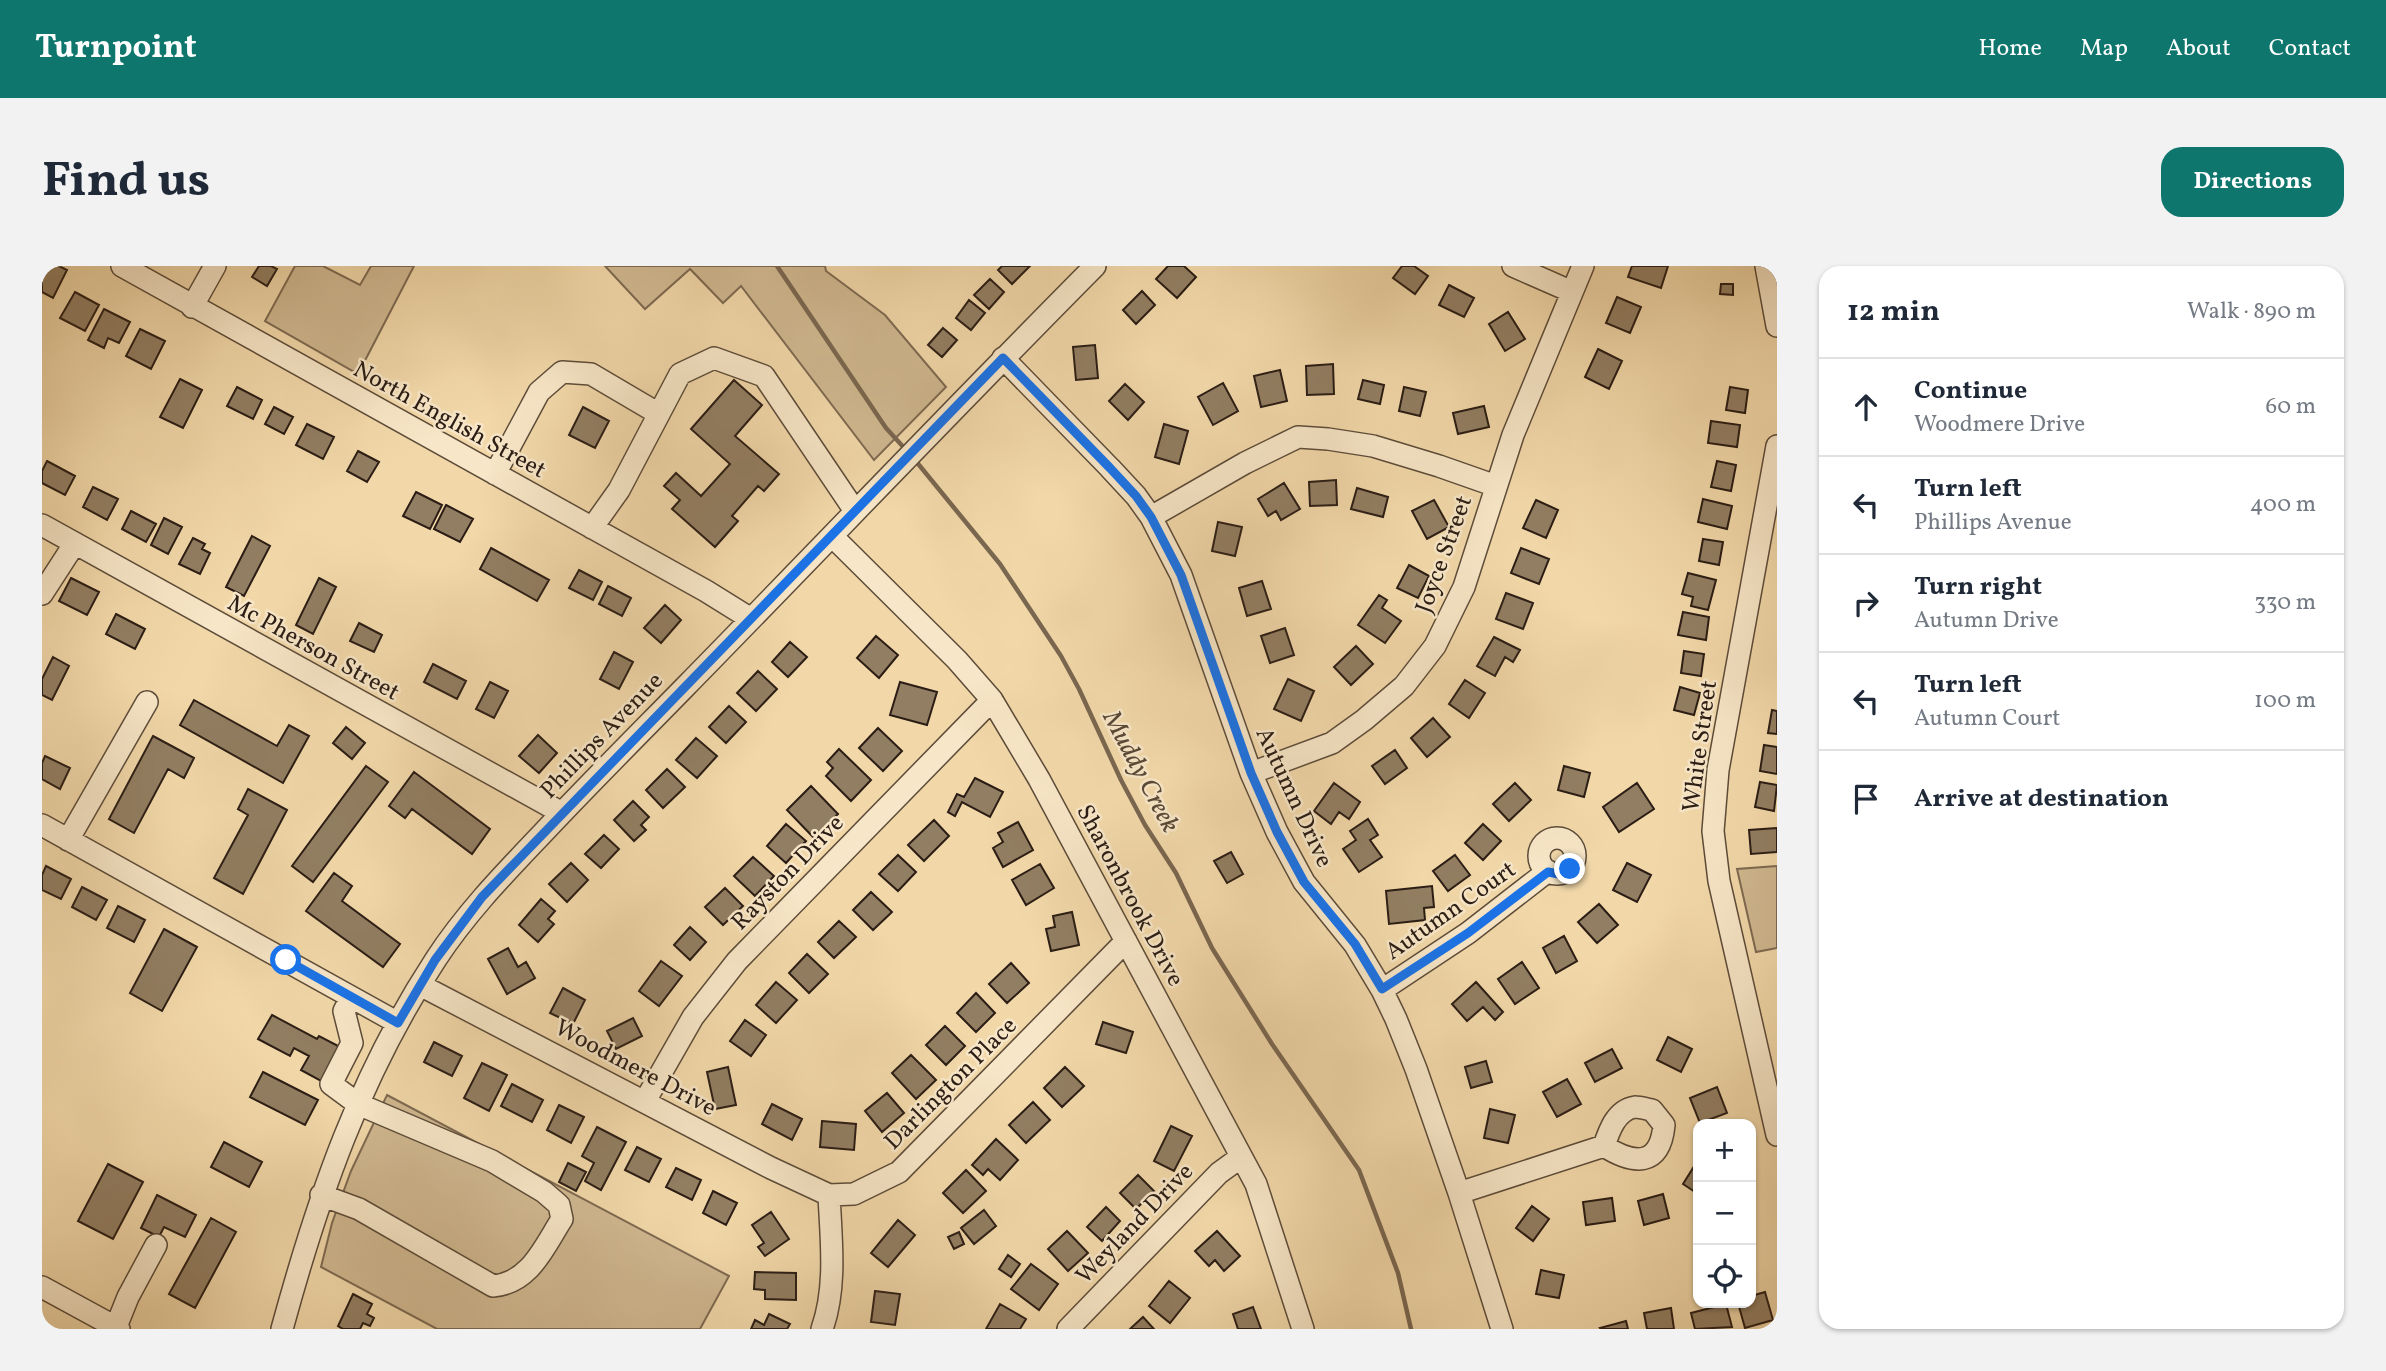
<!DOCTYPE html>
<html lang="en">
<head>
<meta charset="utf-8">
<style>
  :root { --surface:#fff; --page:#f2f2f3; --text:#1f2937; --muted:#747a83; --line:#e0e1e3; --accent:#0f766e }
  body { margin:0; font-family:Vollkorn,serif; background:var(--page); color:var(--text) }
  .controls { position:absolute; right:21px; bottom:21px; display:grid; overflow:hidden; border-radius:14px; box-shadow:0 2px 5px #0004 }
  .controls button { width:63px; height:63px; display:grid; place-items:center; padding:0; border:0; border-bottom:2px solid var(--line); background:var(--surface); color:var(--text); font:35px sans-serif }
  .stop { position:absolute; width:21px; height:21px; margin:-16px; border:5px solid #1a73e8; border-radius:50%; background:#fff }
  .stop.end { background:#1a73e8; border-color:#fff; box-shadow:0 2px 7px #0008 }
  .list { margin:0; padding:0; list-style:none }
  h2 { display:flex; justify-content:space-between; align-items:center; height:91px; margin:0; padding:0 28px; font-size:30px }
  h2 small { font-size:23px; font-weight:400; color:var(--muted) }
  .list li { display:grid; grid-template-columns:46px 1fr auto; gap:21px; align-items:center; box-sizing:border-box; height:98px; padding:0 28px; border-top:2px solid var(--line) }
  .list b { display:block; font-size:26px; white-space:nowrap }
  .list p { margin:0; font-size:23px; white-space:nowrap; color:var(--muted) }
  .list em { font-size:23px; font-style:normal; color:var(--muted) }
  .icon { flex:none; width:38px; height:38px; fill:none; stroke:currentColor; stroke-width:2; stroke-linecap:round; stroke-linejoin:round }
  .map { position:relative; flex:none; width:1735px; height:1063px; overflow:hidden; border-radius:21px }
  header { display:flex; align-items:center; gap:42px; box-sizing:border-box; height:98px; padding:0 35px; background:var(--accent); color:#fff }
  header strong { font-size:33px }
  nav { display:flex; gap:38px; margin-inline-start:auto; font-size:24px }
  .intro { display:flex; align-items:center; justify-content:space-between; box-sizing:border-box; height:168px; padding:0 42px }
  h1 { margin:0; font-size:49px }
  .button { padding:18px 32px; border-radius:21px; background:var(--accent); color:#fff; font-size:24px; font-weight:700 }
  main { display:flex; gap:42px; padding:0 42px }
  aside { flex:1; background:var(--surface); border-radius:21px; box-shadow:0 2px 5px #0004 }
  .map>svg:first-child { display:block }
  .green { fill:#d0b890; stroke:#7e6a52; stroke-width:2 }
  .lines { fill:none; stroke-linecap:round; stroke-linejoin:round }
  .stream { stroke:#7a6750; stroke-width:4.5 }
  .building { fill:#927e62; stroke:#2b1d15; stroke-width:2 }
  .minor-casing { stroke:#5d4c3a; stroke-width:24 }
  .minor { stroke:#f7e6c7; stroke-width:21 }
  .route { stroke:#1a73e8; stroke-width:9 }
  .labels { text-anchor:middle; stroke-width:5; stroke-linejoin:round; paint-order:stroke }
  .street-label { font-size:24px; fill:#2b1d15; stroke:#f7e6c7 }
  .water-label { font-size:26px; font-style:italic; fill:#594837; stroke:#f7e6c7 }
</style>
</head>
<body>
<header>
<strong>Turnpoint</strong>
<nav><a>Home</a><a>Map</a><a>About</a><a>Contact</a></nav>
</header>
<div class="intro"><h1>Find us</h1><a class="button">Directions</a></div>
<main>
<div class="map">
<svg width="1735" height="1063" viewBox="0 0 1735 1063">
  <rect width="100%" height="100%" fill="#f2d8a9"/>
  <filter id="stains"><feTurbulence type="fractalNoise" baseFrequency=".00286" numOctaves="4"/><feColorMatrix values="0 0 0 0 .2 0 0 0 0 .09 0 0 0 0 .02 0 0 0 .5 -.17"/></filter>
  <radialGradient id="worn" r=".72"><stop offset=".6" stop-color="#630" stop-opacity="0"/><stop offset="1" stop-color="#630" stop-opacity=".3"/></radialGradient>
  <path class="green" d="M253 0H281L318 19 329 0H372L316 108 223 55Z
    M563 0H783L784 5 843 49 904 121 832 194 699 20 681 37 648 3 603 43Z
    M1735 600V682L1714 686 1695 603Z
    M345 829 687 1010 658 1063H395L279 1001 290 957 309 905Z"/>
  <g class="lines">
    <path class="stream" d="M735 0 844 162 865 185
      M873 194 958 298 1019 390 1037 423 1079 514 1103 559 1134 607 1170 682 1230 778 1317 904 1356 1007 1369 1063"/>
  </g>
  <path class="building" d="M3 0H17L25 4 11 32 0 26V7Z
    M217 0H229L235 3 225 20 210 11Z
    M960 0H988L970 18 956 4Z
    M1126 0H1142L1154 11 1135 32 1114 13Z
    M1360 0H1372L1386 10 1373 28 1351 12Z
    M1590 0H1626L1619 22 1586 11Z
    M948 13 962 26 947 43 932 29Z
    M1679 18H1691V29L1678 28Z
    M1407 19 1432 32 1422 51 1397 39Z
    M1100 25 1113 39 1094 58 1081 44Z
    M33 26 57 39 43 65 18 52Z
    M1575 31 1599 41 1588 67 1564 57Z
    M927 34 943 47 929 64 914 52Z
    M62 43 88 56 77 77 66 72 62 82 46 74Z
    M1466 46 1483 73 1463 85 1447 58Z
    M901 62 915 74 900 91 886 79Z
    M98 63 123 75 109 103 84 90Z
    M1053 79 1056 112 1034 114 1031 81Z
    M1556 83 1580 95 1567 123 1543 111Z
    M1291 98 1292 128 1265 129 1264 100Z
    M1238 104 1245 135 1219 141 1212 110Z
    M138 113 160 124 141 162 118 151Z
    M692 114 720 139 693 170 737 208 722 225 716 220 690 250 696 255 673 281 630 243 638 234 622 220 634 207 659 230 688 198 649 163Z
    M1321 114 1342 119 1338 138 1316 133Z
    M1181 117 1196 145 1171 159 1156 131Z
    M1083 118 1102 136 1086 154 1067 135Z
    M195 121 220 134 211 153 185 140Z
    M1362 121 1384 126 1378 150 1357 145Z
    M1688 121 1706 124 1703 147 1684 144Z
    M1442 140 1447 161 1416 168 1411 147Z
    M232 141 251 151 242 168 223 158Z
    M541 141 567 155 553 182 527 169Z
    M1669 155 1698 159 1695 181 1666 177Z
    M265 158 292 171 281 193 254 179Z
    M1122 158 1146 165 1137 198 1113 191Z
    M316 185 337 196 325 216 305 205Z
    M5 195 33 210 23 229 0 217V205Z
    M1675 195 1694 199 1689 225 1669 221Z
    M1294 214 1295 239 1268 240 1267 216Z
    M1242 217 1258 243 1239 254 1234 245 1226 250 1216 233Z
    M51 221 76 233 65 254 41 241Z
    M1315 222 1346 231 1341 251 1309 243Z
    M374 226 400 239 388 263 361 250Z
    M1661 233 1690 240 1685 263 1656 256Z
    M1392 234 1407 261 1385 273 1370 245Z
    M1494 234 1516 244 1504 272 1481 262Z
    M404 239 431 253 418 276 392 263Z
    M89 245 114 258 104 276 80 263Z
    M122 252 140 261 126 288 109 279Z
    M1176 256 1200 261 1193 290 1170 285Z
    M210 270 228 280 202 330 184 321Z
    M151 272 163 278 160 283 168 287 158 308 137 298Z
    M1661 273 1681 276 1677 299 1657 295Z
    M449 282 507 314 495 335 438 303Z
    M1479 282 1507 293 1497 318 1469 307Z
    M1367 299 1387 310 1376 332 1355 322Z
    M537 304 560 316 551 334 527 322Z
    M1646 307 1674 314 1666 344 1649 340 1651 331 1640 328Z
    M29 312 57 326 45 349 17 335Z
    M277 312 294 321 271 368 254 359Z
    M1220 315 1229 343 1205 350 1197 322Z
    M566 320 589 332 580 350 557 338Z
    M1464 327 1491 337 1481 363 1454 353Z
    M1337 329 1345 334 1340 342 1359 355 1343 377 1316 359Z
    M623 339 639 354 619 377 602 362Z
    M1641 346 1667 351 1664 374 1636 369Z
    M74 348 103 363 93 383 64 368Z
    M317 357 340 369 332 386 308 375Z
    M1243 362 1252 389 1228 397 1219 370Z
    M834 370 856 389 837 412 815 392Z
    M1452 371 1478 384 1471 396 1463 391 1453 410 1435 400Z
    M748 376 765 391 746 411 730 396Z
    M1314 380 1331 398 1309 419 1292 401Z
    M1642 385 1662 388 1659 410 1639 407Z
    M572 386 591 396 577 423 558 413Z
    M11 391 27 400 10 434 0 429V413Z
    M391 398 424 415 415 433 382 416Z
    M716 405 735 423 714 445 695 427Z
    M1246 413 1272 425 1259 455 1232 443Z
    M1423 414 1443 427 1427 452 1407 438Z
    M448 416 466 425 452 452 434 443Z
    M858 416 895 426 885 459 848 449Z
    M1638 421 1658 427 1652 449 1632 444Z
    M152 434 235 480 247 459 267 470 241 517 138 459Z
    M687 440 704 456 684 477 667 461Z
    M1730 444 1735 445V468L1726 467Z
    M1391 452 1408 471 1385 491 1369 472Z
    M304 461 323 477 310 493 291 477Z
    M836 462 860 485 841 505 817 482Z
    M496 469 515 487 497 507 477 490Z
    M111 470 152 492 142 512 126 503 92 567 67 553Z
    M654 472 675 490 655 512 634 494Z
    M1722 479 1735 481V508L1718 505Z
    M797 483 829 514 809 535 784 510 791 502 785 496Z
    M1353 484 1365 502 1343 518 1330 500Z
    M3 490 28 502 18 523 0 513V497Z
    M324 500 346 516 271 616 250 600Z
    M1522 500 1548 507 1542 531 1516 524Z
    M625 503 643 521 621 542 604 524Z
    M372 506 448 563 430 588 370 543 363 552 347 540Z
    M933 512 961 526 948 551 920 536 913 550 906 546 915 528 922 531Z
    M1718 516 1735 519 1732 545 1713 541Z
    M1292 517 1318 536 1307 553 1297 546 1289 558 1272 545Z
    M1473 517 1489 534 1467 555 1451 538Z
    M1595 517 1612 543 1577 566 1561 541Z
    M769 520 796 548 772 572 745 544Z
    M206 523 245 544 201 628 172 612 206 549 196 543Z
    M591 535 607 551 599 559 604 564 592 575 572 554Z
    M1326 553 1336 569 1328 574 1340 591 1317 606 1301 583 1314 574 1308 565Z
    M892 554 907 570 882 595 866 579Z
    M976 556 991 584 961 601 951 582 961 576 956 567Z
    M744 558 764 575 744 597 725 580Z
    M1441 558 1459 575 1441 594 1423 577Z
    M1735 562V586L1709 588 1707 564Z
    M562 569 577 583 559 602 543 588Z
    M1189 586 1201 608 1185 617 1172 595Z
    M856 589 874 606 856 625 837 608Z
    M1413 589 1428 609 1406 625 1391 605Z
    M711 591 732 610 713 630 692 610Z
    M529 597 546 614 525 636 507 618Z
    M1585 597 1609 609 1595 636 1571 624Z
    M998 598 1012 622 984 639 970 614Z
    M4 600 29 613 19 633 0 624V609Z
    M292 607 310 620 300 635 358 678 341 701 264 645Z
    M1390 620 1392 641 1382 642 1383 654 1347 658 1344 625Z
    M40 621 65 634 54 654 30 641Z
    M683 622 701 640 681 659 663 641Z
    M829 626 850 646 831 664 811 644Z
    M499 633 513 645 506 653 512 658 496 676 477 659Z
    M1557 638 1576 659 1555 677 1536 656Z
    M76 640 103 654 92 676 65 662Z
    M1030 646 1037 679 1009 685 1004 663 1013 661 1011 650Z
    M797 655 814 671 792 692 776 676Z
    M648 661 664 676 648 694 632 679Z
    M122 663 155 681 120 745 88 727Z
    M1522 670 1535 695 1514 707 1501 682Z
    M466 682 476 701 484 696 493 712 465 728 446 693Z
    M765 688 786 708 767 727 747 707Z
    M619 695 640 710 617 740 597 725Z
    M1480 696 1497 722 1473 738 1456 713Z
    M969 697 987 717 965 737 947 718Z
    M734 716 755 734 734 757 714 739Z
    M1434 716 1461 746 1453 754 1441 741 1425 755 1410 738Z
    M521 722 543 734 531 758 508 747Z
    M934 727 953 747 934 766 915 747Z
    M230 749 275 773 277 770 298 781 279 815 259 804 267 790 252 782 248 790 216 773Z
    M591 752 600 770 574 783 565 765Z
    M703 754 724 769 709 790 688 775Z
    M1061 756 1091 766 1084 787 1054 778Z
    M903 760 923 780 904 799 884 779Z
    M1626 771 1650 783 1639 806 1615 794Z
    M392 776 420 790 410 810 382 796Z
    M1570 783 1580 802 1553 816 1543 797Z
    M869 789 894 814 874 833 850 807Z
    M1444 795 1450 816 1429 822 1423 801Z
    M440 797 465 809 447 845 422 832Z
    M686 801 694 839 673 843 665 806Z
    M1023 801 1042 820 1020 841 1002 822Z
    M221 806 276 834 263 859 208 831Z
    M1525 813 1539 838 1515 851 1501 826Z
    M470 818 501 834 490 856 459 840Z
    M1675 821 1685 847 1658 857 1648 832Z
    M845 827 862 847 840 866 823 845Z
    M991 836 1008 854 984 877 967 859Z
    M730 838 760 853 750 874 720 858Z
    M517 839 542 851 529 877 505 864Z
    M1448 843 1473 849 1466 877 1442 872Z
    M780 855 814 858 812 884 778 881Z
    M1129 860 1150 870 1132 905 1112 895Z
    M555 861 584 876 559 924 543 915 552 897 540 890Z
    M954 873 976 894 958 914 946 903 941 909 930 899Z
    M182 876 220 896 207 921 169 901Z
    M595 881 619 893 607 916 583 904Z
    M1656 894V928L1641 918Z
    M526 897 544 906 534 925 517 916Z
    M66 898 101 916 71 973 36 955Z
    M634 902 659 914 650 934 624 921Z
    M924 904 944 925 921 947 901 927Z
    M1096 909 1112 925 1094 943 1078 927Z
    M671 925 695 937 684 959 661 947Z
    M1621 928 1627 952 1602 959 1596 935Z
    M115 929 154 949 143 971 122 961 117 971 99 962Z
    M1570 932 1573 955 1544 959 1541 936Z
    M1490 940 1507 953 1491 975 1474 962Z
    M1064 941 1078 955 1060 975 1045 961Z
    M942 944 954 960 932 978 919 962Z
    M729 946 747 973 723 990 716 981 722 977 710 959Z
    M169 952 194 966 153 1042 127 1028Z
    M856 954 873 969 846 1001 829 987Z
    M1025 965 1046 987 1026 1005 1006 983Z
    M1175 965 1198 990 1182 1005 1173 994 1167 1000 1153 985Z
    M917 966 922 978 912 983 906 971Z
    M966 989 978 998 969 1011 957 1003Z
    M989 998 1016 1018 997 1044 969 1023Z
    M1499 1004 1522 1009 1517 1032 1494 1028Z
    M713 1006 754 1007V1034L723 1033V1024L712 1023Z
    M1127 1015 1148 1032 1128 1057 1107 1040Z
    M833 1025 858 1028 853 1059 829 1056Z
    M1723 1026 1731 1054 1703 1062 1696 1037H1709V1030Z
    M311 1028 330 1038 325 1048 332 1052 328 1060 321 1057 318 1063H301L296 1060Z
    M958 1038 984 1053 978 1063H944Z
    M1684 1038 1690 1061 1653 1063 1649 1047Z
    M1211 1041 1219 1063H1196L1191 1048Z
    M1629 1042 1632 1063H1605L1602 1047Z
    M727 1048 748 1058 745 1063H709L713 1054 722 1059Z
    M1101 1051 1112 1063H1088Z
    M1584 1055 1586 1063H1559L1558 1062Z"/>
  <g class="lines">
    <g class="minor-casing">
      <path id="minor" d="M80 0 664 325 709 353
        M1471 0 1528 25
        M1724 0 1735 60
        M150 41 173 0
        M961 92 1068 202 1094 230 1109 251 1139 309 1209 507 1235 566 1262 616 1313 679 1340 724 1354 753 1374 803 1417 927 1460 1063
        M1735 180 1676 504 1671 565 1677 615 1735 869
        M453 208 497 126 520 106 549 108 617 148
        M1109 251 1203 197 1256 171 1286 173 1331 180 1397 200 1454 220
        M0 259 520 547
        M550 262 577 224 638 108 672 92 722 110 813 245
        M790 270 915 394 950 434 997 513 1214 918 1261 1063
        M0 328 33 277
        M1209 507 1290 477 1322 454 1362 420 1393 380 1422 321 1471 169 1541 0
        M0 559 356 757
        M1497 590a18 18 0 1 1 36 0a18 18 0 1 1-36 0Z
        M26 574 105 436
        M378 719 729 902 787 929 812 928 857 906 1084 675
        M1340 724 1426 667 1506 605
        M603 835 651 751 695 695 950 434
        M1417 927 1562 880C1567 865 1574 844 1593 841 1597 841 1605 843 1610 844L1622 859C1618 901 1592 899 1562 880
        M279 929 317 943 451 1020C488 1017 502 981 520 953L517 939 502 926 450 895 316 838 289 818 310 777 302 745 309 732
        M0 1021 77 1063
        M74 1061 86 1031 114 979
        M240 1063C276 931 318 809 394 693 424 647 462 608 500 568 547 518 595 470 643 421 780 281 915 139 1053 0
        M780 1063C795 1021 789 973 787 929
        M1026 1063 1177 907 1199 891"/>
    </g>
    <use href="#minor" class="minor"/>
  </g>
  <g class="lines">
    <path class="route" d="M244 694 356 757 393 694 440 631 961 92 1068 202 1094 230 1109 251 1139 309 1209 507 1235 566 1262 616 1313 678 1340 723 1426 667 1506 606 1517 608 1528 603"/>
  </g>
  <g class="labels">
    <g class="street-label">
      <text transform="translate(408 153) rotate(29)" y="8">North English Street</text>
      <text transform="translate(1401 288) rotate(-70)" y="8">Joyce Street</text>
      <text transform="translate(272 381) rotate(29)" y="8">Mc Pherson Street</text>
      <text transform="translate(559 469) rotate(-46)" y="8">Phillips Avenue</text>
      <text transform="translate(1657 480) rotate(-82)" y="8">White Street</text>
      <text transform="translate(1253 531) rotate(65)" y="8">Autumn Drive</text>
      <text transform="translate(745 606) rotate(-46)" y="8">Rayston Drive</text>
      <text transform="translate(1089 629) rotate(62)" y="8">Sharonbrook Drive</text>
      <text transform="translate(1408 644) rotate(-35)" y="8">Autumn Court</text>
      <text transform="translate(594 801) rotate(28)" y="8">Woodmere Drive</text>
      <text transform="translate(908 817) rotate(-45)" y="8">Darlington Place</text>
      <text transform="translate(1092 957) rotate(-46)" y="8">Weyland Drive</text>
    </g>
    <g class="water-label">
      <text transform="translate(1100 505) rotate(62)" y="9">Muddy Creek</text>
    </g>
  </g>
  <rect width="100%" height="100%" filter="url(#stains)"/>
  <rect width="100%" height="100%" fill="url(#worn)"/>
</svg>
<div class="controls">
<button>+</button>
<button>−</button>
<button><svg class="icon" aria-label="locate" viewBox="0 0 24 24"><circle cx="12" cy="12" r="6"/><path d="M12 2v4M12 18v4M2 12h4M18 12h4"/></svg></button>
</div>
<div class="stop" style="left:244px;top:694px"></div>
<div class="stop end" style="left:1528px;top:603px"></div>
</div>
<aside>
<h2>12 min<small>Walk · 890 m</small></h2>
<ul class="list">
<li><svg class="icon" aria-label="ahead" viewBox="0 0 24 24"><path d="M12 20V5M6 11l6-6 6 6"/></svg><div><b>Continue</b><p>Woodmere Drive</p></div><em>60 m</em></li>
<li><svg class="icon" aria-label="left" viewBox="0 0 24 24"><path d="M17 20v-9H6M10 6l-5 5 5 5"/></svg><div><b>Turn left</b><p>Phillips Avenue</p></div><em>400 m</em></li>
<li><svg class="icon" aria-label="right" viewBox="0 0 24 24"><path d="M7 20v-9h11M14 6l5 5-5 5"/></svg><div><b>Turn right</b><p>Autumn Drive</p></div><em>330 m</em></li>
<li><svg class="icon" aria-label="left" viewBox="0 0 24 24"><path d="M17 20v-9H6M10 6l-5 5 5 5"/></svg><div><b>Turn left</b><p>Autumn Court</p></div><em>100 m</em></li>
<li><svg class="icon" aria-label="arrive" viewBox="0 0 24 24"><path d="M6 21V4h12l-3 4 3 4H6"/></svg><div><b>Arrive at destination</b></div></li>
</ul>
</aside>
</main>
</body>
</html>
